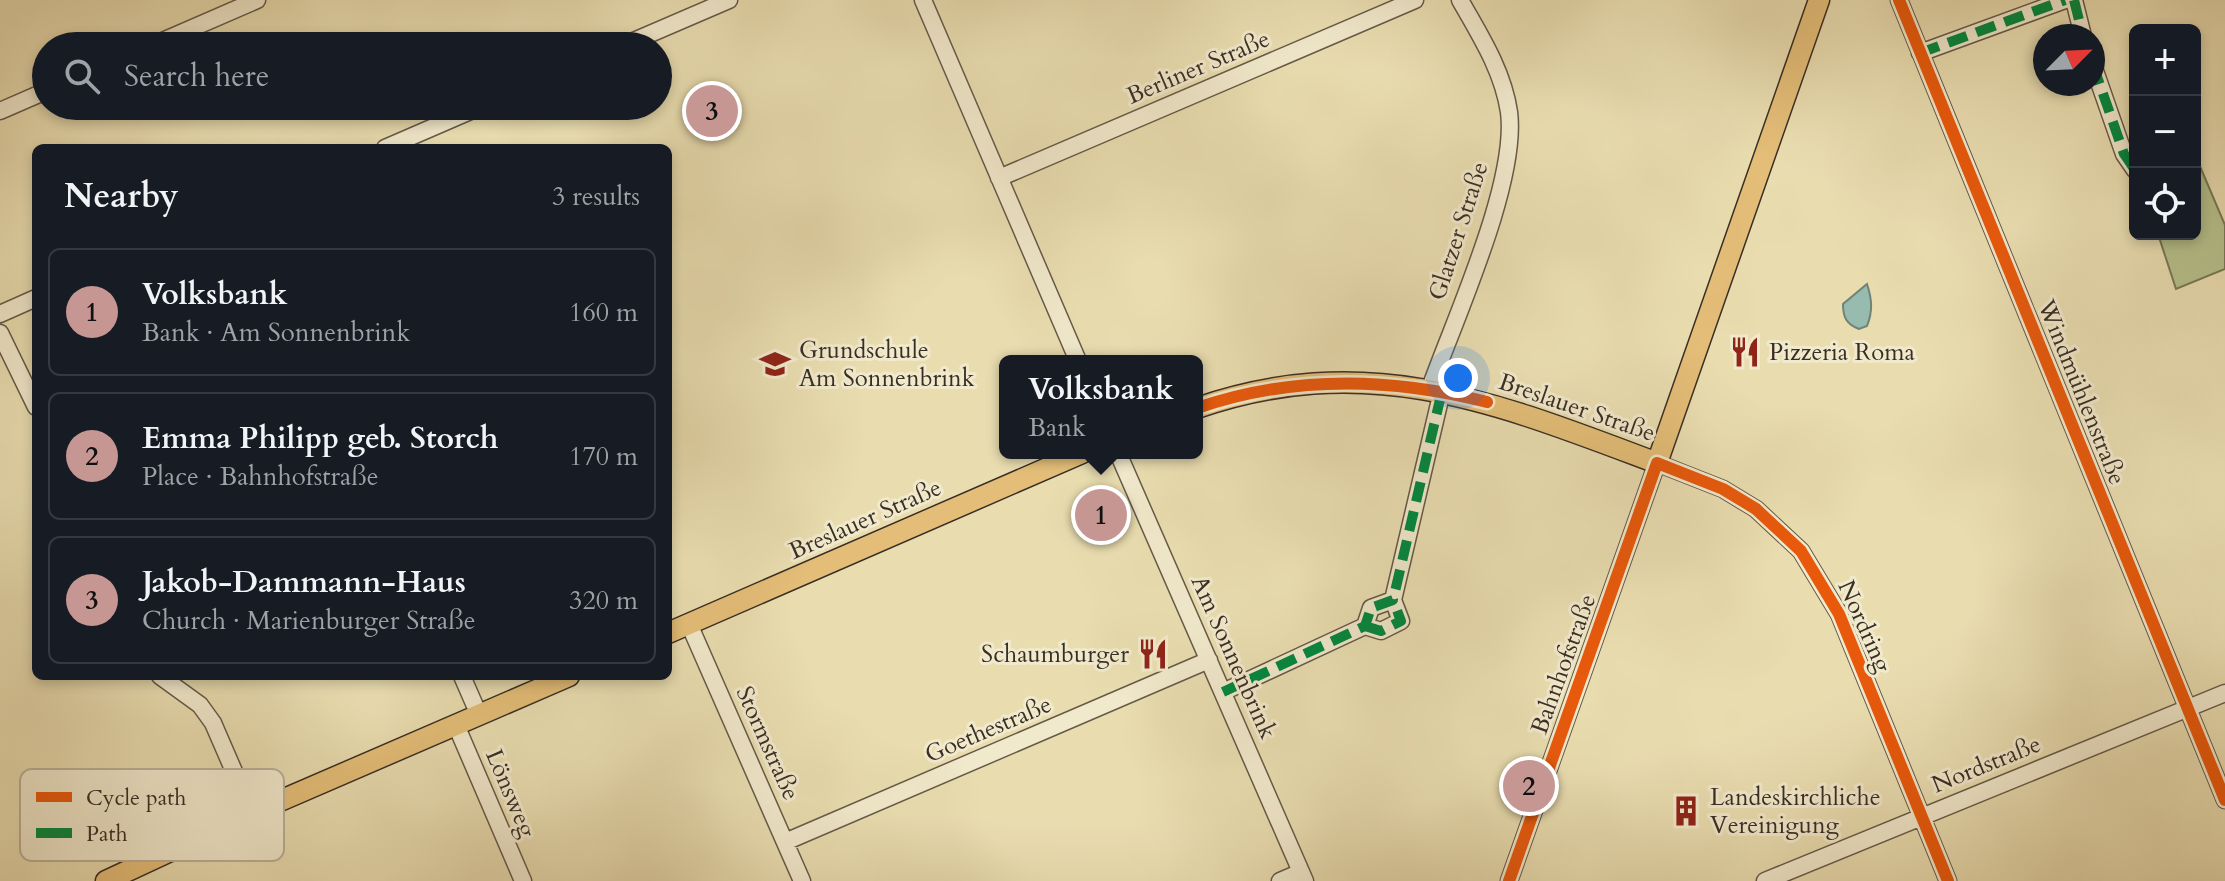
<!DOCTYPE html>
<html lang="en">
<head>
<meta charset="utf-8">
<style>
  :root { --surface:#171b24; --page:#20242c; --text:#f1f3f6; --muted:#9ea1a6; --line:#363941; --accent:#c59692 }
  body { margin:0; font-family:Cardo,serif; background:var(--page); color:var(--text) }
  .controls { position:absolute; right:24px; top:24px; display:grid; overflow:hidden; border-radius:12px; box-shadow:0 4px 12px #0003 }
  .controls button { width:72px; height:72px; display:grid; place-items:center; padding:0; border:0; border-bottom:2px solid var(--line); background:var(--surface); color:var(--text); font:40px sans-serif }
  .compass { position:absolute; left:2033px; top:24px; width:72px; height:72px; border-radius:50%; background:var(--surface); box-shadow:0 4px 12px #0003; rotate:66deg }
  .you { position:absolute; left:1458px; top:378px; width:28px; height:28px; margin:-20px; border:6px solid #fff; border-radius:50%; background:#1a73e8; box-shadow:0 0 0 12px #1a73e833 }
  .badge { display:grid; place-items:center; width:52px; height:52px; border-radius:50%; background:var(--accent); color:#111; font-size:26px; font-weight:700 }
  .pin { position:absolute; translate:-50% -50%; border:4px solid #fff; box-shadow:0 2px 8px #0006 }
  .popup { position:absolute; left:999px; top:355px; width:204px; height:104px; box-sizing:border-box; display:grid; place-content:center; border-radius:12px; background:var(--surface); filter:drop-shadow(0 2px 6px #0005); font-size:26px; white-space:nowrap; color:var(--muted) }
  .popup b { font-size:30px; color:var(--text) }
  .popup::after { content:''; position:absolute; left:50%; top:100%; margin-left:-16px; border:16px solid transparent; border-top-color:var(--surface) }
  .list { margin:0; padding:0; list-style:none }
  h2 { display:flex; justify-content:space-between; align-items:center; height:104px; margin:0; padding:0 32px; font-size:34px }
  h2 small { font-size:26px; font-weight:400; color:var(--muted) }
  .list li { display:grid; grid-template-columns:52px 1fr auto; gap:24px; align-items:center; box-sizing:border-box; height:128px; margin:0 16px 16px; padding:0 16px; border:2px solid var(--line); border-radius:12px }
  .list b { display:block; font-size:30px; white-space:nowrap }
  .list p { margin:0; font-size:26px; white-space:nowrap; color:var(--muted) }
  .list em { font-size:26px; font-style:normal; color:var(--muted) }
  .icon { flex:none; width:44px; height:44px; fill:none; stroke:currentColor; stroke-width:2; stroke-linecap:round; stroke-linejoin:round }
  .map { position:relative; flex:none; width:2225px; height:881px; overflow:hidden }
  .search { position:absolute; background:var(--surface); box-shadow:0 4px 12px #0003; left:32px; top:32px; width:640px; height:88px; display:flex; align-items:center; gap:20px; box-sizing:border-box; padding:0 28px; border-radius:44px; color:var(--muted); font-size:30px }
  .panel { position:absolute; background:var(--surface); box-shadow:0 4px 12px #0003; left:32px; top:144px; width:640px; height:536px; border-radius:12px }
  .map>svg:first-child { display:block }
  .green { fill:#b6c18b; stroke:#787858; stroke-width:2 }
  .water { fill:#97bbae; stroke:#718377; stroke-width:2 }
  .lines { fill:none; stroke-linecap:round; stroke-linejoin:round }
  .minor-casing { stroke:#655a48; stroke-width:19 }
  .major-casing { stroke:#392e25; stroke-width:23 }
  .minor { stroke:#f1e9cc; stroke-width:16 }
  .major { stroke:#e4be78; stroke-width:20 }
  .quiet { stroke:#00873e; stroke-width:10; stroke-dasharray:20 10; stroke-linecap:butt }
  .cycleway-casing { stroke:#f1e9cc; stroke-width:17 }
  .cycleway { stroke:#e8590c; stroke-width:12 }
  .labels { text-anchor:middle; stroke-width:6; stroke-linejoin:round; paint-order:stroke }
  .street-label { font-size:24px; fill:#392e25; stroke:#f1e9cc }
  .poi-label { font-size:24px; fill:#392e25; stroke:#f1e9cc; text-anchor:start }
  .key { fill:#f1e9cc; stroke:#bab19a; stroke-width:2 }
  .key-label { font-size:22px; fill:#392e25 }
</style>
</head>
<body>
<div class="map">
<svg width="2225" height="881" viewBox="0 0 2225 881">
  <rect width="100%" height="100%" fill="#e9ddb0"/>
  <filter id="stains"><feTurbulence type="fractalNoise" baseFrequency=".0025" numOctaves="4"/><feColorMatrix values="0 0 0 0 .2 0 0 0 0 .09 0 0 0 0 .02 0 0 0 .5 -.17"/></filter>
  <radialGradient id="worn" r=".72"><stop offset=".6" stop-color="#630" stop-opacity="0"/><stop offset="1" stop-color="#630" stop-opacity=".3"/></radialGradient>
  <path class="green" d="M2199 164 2225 225V269L2176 289 2158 234H2195V166Z"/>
  <path class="water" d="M1867 284C1872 299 1873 311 1867 326L1859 329C1846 324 1843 317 1843 304Z"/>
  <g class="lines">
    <g class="minor-casing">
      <path id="minor" d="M923 0 1078 361
        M1899 0 2225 800
        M2074 0 2083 36
        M151 46 257 0
        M622 46 729 0
        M1920 53 2065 0
        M2093 65 2124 154 2135 170
        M0 111 46 91
        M385 148 482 106
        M999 178 1415 0
        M0 314 36 298
        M0 333 36 407
        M1430 388C1455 318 1518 182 1509 112 1503 71 1480 35 1460 0
        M1118 453 1305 881
        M689 624 802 881
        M1365 626 1381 631 1401 621 1393 600
        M160 676 200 705 213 723 252 813
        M462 676 479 715
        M1223 692 1365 626 1371 608 1393 600 1442 391
        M456 725 523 881
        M785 842 1209 660
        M1280 881 1301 872
        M1509 881 1657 463 1723 489 1756 509 1801 551 1839 614 1948 881
        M1765 881 2225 693"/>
    </g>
    <g class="major-casing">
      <path id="major" d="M1197 408C1368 349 1497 403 1657 463L1819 0
        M668 633 1082 453
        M106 881 252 813 569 676"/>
    </g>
    <use href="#minor" class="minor"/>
    <use href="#major" class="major"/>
    <path class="quiet" d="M2074 0 2083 36
      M1920 53 2065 0
      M2093 65 2124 154 2135 170
      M1365 626 1381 631 1401 621 1393 600
      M1223 692 1365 626 1371 608 1393 600 1442 391"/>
    <g class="cycleway-casing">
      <path id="cycleway" d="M1899 0 2225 800
        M1197 408C1293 375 1389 377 1487 402
        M1509 881 1657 463 1723 489 1756 509 1801 551 1839 614 1948 881"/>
    </g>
    <use href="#cycleway" class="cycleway"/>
  </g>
  <defs>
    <g id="restaurant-bare" transform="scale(2.4)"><path d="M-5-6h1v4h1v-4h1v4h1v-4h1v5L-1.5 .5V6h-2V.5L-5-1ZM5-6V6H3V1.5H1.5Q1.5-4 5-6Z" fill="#8f2418" stroke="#f1e9cc" stroke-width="2.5" paint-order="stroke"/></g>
    <g id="school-bare" transform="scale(2.4)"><path d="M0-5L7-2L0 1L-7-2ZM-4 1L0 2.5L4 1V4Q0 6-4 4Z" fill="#8f2418" stroke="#f1e9cc" stroke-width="2.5" paint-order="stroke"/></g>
    <g id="building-bare" transform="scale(2.4)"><path d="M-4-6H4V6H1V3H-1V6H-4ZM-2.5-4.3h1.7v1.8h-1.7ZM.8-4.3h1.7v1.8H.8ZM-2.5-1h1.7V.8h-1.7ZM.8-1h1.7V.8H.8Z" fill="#8f2418" stroke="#f1e9cc" stroke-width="2.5" paint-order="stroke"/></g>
  </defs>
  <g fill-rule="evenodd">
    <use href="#restaurant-bare" x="1745" y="352"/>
    <use href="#school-bare" x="775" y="364"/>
    <use href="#restaurant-bare" x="1153" y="654"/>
    <use href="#building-bare" x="1686" y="811"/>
  </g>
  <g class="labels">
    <g class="street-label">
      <text transform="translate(1198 67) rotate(-23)" y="8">Berliner Straße</text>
      <text transform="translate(1458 231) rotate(-72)" y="8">Glatzer Straße</text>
      <text transform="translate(2082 392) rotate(68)" y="8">Windmühlenstraße</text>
      <text transform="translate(1577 407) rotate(19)" y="8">Breslauer Straße</text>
      <text transform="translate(865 519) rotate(-24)" y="8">Breslauer Straße</text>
      <text transform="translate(1865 626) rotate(66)" y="8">Nordring</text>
      <text transform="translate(1234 657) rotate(66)" y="8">Am Sonnenbrink</text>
      <text transform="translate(1563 664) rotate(-70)" y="8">Bahnhofstraße</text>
      <text transform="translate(988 729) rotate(-23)" y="8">Goethestraße</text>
      <text transform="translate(768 743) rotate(66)" y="8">Stormstraße</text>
      <text transform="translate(1986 764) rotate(-22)" y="8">Nordstraße</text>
      <text transform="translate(511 793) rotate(67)" y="8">Lönsweg</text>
    </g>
    <g class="poi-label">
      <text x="799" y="358">Grundschule<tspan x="799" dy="28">Am Sonnenbrink</tspan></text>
      <text x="1769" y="360">Pizzeria Roma</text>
      <text x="1129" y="662" text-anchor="end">Schaumburger</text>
      <text x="1710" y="805">Landeskirchliche<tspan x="1710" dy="28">Vereinigung</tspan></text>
    </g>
  </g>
  <rect x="20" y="769" width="264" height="92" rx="12" class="key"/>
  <rect x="36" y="792" width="36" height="10" fill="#e8590c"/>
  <rect x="36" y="828" width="36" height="10" fill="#00873e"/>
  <g class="key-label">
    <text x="86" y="805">Cycle path</text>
    <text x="86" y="841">Path</text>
  </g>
  <rect width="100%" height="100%" filter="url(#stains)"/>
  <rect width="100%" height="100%" fill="url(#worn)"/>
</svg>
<div class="controls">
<button>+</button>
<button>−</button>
<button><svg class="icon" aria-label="locate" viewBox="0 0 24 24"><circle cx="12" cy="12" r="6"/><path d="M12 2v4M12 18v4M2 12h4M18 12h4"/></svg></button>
</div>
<svg class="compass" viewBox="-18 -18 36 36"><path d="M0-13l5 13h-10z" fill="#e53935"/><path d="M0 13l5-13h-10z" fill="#9ea1a6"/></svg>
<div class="you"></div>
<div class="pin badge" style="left:1101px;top:515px">1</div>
<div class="popup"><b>Volksbank</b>Bank</div>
<div class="pin badge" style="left:1529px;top:786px">2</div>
<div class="pin badge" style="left:712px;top:111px">3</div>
<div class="search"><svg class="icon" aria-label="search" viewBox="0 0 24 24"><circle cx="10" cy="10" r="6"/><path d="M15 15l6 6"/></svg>Search here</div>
<section class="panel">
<h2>Nearby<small>3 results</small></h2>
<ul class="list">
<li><span class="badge">1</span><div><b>Volksbank</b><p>Bank · Am Sonnenbrink</p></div><em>160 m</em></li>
<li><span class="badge">2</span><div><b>Emma Philipp geb. Storch</b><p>Place · Bahnhofstraße</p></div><em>170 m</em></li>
<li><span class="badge">3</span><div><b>Jakob-Dammann-Haus</b><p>Church · Marienburger Straße</p></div><em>320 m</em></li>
</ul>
</section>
</div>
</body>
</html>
